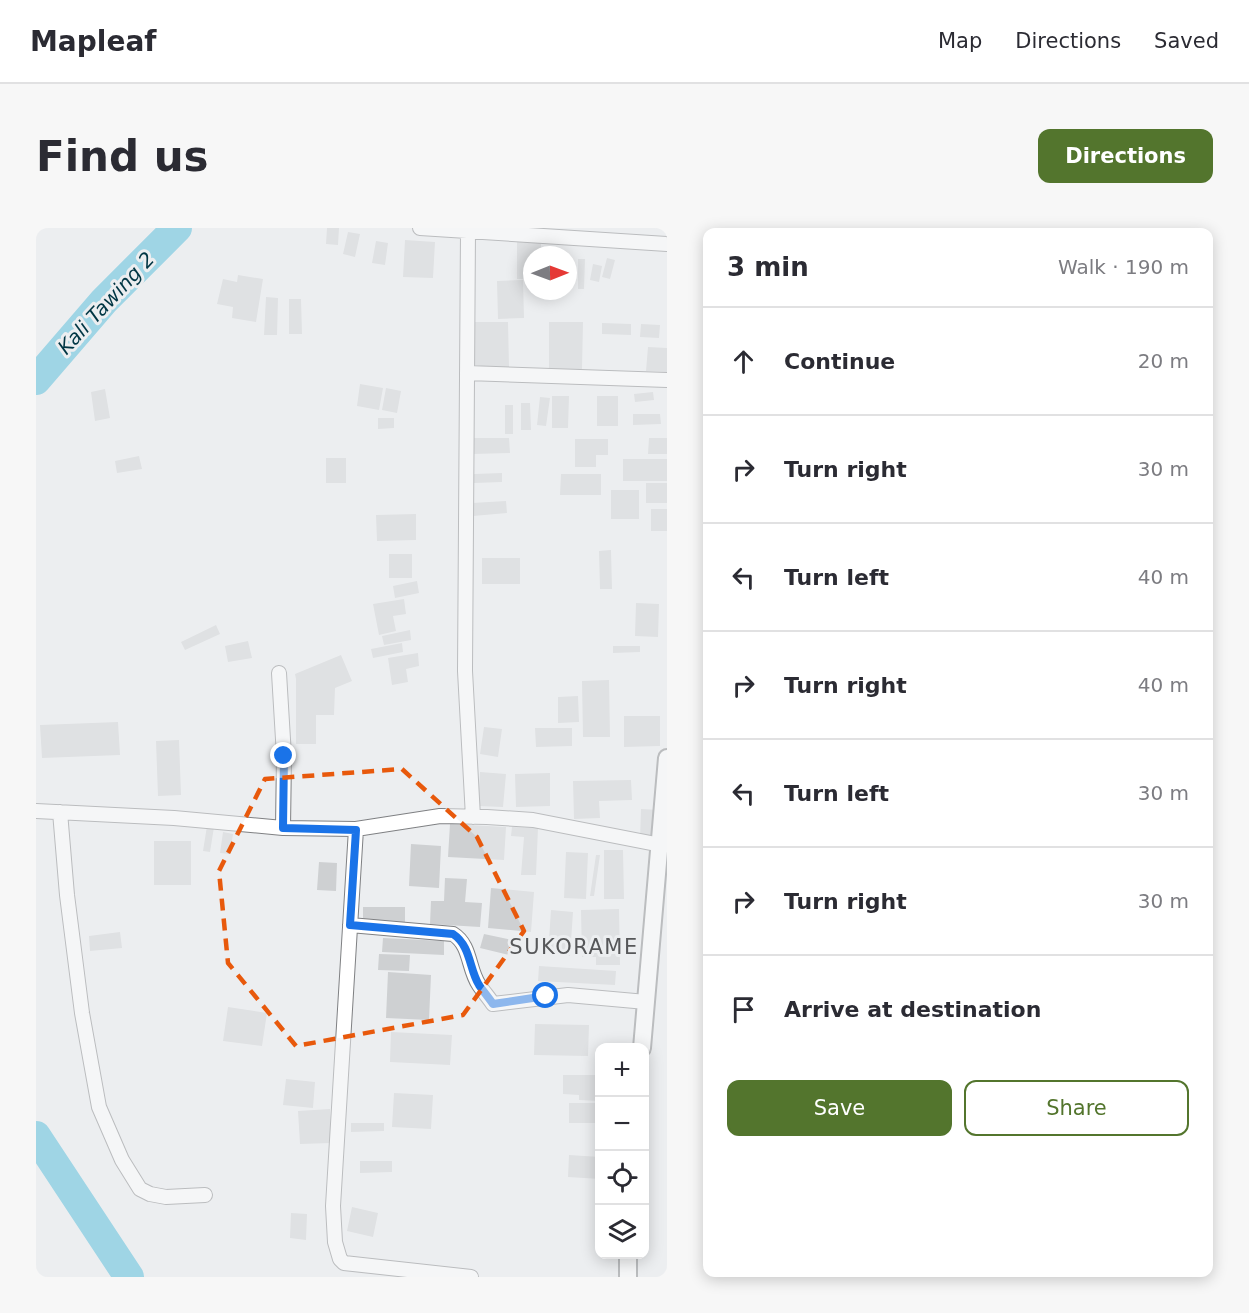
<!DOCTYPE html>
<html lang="en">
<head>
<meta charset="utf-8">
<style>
  :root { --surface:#fff; --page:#f7f7f7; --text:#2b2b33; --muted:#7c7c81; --line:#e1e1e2; --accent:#53752d }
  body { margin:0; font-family:"DejaVu Sans",sans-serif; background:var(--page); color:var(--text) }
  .controls { position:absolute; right:18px; bottom:18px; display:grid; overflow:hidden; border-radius:12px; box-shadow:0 3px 15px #0003 }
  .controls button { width:54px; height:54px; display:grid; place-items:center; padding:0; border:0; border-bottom:2px solid var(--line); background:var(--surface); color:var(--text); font:30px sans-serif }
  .compass { position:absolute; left:487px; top:18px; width:54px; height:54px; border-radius:50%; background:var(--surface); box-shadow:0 3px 15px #0003; rotate:89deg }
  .stop { position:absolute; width:18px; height:18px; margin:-14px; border:4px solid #1a73e8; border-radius:50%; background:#fff }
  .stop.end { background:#1a73e8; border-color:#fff; box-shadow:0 2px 6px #0008 }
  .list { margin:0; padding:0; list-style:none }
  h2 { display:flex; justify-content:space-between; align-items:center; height:78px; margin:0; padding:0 24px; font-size:26px }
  h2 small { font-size:20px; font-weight:400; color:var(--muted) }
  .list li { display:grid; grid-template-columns:39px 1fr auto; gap:18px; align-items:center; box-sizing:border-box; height:108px; padding:0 24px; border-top:2px solid var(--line) }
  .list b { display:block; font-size:22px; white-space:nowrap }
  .list em { font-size:20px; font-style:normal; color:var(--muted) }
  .actions { display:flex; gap:12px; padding:18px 24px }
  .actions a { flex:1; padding:14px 0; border:2px solid var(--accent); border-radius:12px; text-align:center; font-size:21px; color:var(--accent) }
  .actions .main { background:var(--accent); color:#fff }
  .icon { flex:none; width:33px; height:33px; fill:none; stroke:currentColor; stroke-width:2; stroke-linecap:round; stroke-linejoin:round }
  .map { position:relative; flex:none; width:631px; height:1049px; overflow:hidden; border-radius:12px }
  header { display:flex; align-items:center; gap:36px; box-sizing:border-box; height:84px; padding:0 30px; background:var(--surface); border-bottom:2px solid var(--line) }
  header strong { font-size:28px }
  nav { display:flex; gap:33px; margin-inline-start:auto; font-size:21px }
  .intro { display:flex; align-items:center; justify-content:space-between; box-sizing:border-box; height:144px; padding:0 36px }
  h1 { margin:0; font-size:42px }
  .button { padding:15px 27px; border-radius:12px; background:var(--accent); color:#fff; font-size:21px; font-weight:700 }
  main { display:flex; gap:36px; padding:0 36px }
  aside { flex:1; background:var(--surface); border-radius:12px; box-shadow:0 3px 15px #0003 }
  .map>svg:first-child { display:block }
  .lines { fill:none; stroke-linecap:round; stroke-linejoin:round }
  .river { stroke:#41b5d7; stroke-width:30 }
  .building { fill:#ced0d2 }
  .minor-casing { stroke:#7f8083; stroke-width:16 }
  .tertiary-casing { stroke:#7f8083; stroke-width:20 }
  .minor { stroke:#fff; stroke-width:14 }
  .tertiary { stroke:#fff; stroke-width:16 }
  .route { stroke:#1a73e8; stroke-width:8 }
  .marked { fill:none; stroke:#e8590c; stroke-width:4.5; stroke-dasharray:12 8; stroke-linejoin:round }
  .labels { text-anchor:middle; stroke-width:6; stroke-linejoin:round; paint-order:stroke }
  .water-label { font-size:20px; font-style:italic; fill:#003644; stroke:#eceef0 }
  .quarter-label { font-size:21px; letter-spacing:1.5px; fill:#565759; stroke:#eceef0 }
</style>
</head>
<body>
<header>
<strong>Mapleaf</strong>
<nav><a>Map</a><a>Directions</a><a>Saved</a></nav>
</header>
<div class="intro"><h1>Find us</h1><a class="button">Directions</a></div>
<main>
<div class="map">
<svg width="631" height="1049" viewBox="0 0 631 1049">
  <rect width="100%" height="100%" fill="#eceef0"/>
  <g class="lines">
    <path class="river" d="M0 152 68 73 141 0
      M0 908 93 1049"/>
  </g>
  <path class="building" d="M291 0H303L302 17 290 16Z
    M312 4 324 6 319 29 307 26Z
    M481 11 505 12V27H496V51H481Z
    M369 12 399 14 397 50 367 49Z
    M340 13 352 15 349 37 336 35Z
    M571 30 579 32 574 51 566 49Z
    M542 31H549L548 61H542Z
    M557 36 566 38 563 54 554 52Z
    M202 47 227 51 220 94 196 90 197 79 181 76 187 51 201 54Z
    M487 52 488 90 462 91 461 53Z
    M230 69 242 70 241 107H228Z
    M253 71H265L266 106H253Z
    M435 94H472L473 139 436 140Z
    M513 94H547L546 141H513Z
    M566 95 595 96V107L566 106Z
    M605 96 624 97 623 110 604 109Z
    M612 119 631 120V144L610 143Z
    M324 156 347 160 343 182 321 178Z
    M350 160 365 163 361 185 346 182Z
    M69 161 74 190 59 193 55 164Z
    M617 164 618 172 599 174 598 166Z
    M516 168H533L532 200H516Z
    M561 168H582V198H561Z
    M504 169 514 170 510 198 501 197Z
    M485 175H494L495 202H485Z
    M469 177H477V206H469Z
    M597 186H624L625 196 597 197Z
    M342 190H358V200L342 201Z
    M436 210H473L474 225 436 226Z
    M613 210H631V226H612Z
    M539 211H572V227H560V239H539Z
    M103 228 106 241 81 245 79 233Z
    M290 230H310V255H290Z
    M587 231H631V253H587Z
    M466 245V254L438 255V246Z
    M525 246H565V267H524Z
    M610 255H631V275H610Z
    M575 262H603V291H575Z
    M470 273 471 285 437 288 436 275Z
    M615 281H631V303H615Z
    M380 286V312L341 313 340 287Z
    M575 322 576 361H564L563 323Z
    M353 326H376V350H353Z
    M446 330H484V356H446Z
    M381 353 383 365 359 370 357 358Z
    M368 371 370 386 357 388 360 403 343 407 337 376Z
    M600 375 623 376 622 409 599 408Z
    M180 397 184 406 149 422 145 414Z
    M374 402 375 412 348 417 346 408Z
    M212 413 216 430 192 434 189 418Z
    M366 415 367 424 337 430 335 421Z
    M577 418H604V424L577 425Z
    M382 425 383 438 370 441 372 454 356 457 352 430Z
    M305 427 316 453 299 460 298 487H280V516H260V451L259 446Z
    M573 452 574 509H547L546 453Z
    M542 468 543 494 522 495V469Z
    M588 488H624V518L588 519Z
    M82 494 84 527 6 530 4 497Z
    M448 499 466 501 462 529 444 526Z
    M499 500H536V518L500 519Z
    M143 512 145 567 122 568 120 513Z
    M444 544 470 546 467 579 442 578Z
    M514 545V578L480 579 479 546Z
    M595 552 596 572 563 573 564 590 538 591 537 553Z
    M605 581 623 582 622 612H604Z
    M414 596 470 599 468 632 412 629Z
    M171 598 178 599 174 624 167 623Z
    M476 599 502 600 500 647H485L488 609 475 608Z
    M187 604 197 606 194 626 184 625Z
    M118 613H155V657H118Z
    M375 616 405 618 403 660 373 658Z
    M568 622H587L588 671H568Z
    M530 624 552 625 550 671 528 670Z
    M560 627H564L558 668H554Z
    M283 634 301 635 300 663 281 662Z
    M409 650 431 651 429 674 446 675 444 699 394 696 395 673H408Z
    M455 660 498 664 495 704 452 700Z
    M327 679H369V695L327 696Z
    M583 681 584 737H560V729H546L545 682Z
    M515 682 537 684 534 728 512 726Z
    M84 704 86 720 54 723 53 708Z
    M448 706 476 712 473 727 444 720Z
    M347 710 408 713V727L346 724Z
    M343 726 374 727 373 743 342 742Z
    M503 738 580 743 579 757 502 753Z
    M352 744 395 747 393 792 350 790Z
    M192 779 231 785 226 818 187 813Z
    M499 796 553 797 552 828 498 827Z
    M355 804 416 807 414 837 354 834Z
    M527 847H564V873L543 872V867L527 866Z
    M250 851 279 854 277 880 247 877Z
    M358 865 397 867 395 901 356 899Z
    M533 875H564V895H533Z
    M294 881 295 915 264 916 262 883Z
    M315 895H348V903L315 904Z
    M533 927 564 929V951L532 949Z
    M324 933H356V944L324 945Z
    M316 979 342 985 337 1009 311 1003Z
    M255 985 271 986 270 1012 254 1010Z"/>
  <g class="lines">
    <g class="minor-casing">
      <path id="minor" d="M384 0 631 16
        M432 3 429 443 437 589
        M431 145 631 152
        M243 445 248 528 247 600
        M0 583 138 590 247 600 320 601 404 588 451 589 497 592 625 617
        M24 584 31 667 46 785 63 879 86 932 104 961 114 966 130 969 169 967
        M320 601 297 978 299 1014 304 1031 308 1035 435 1049
        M314 697 417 706C435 717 432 741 443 757 447 763 453 770 457 776L532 767 610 774"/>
    </g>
    <g class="tertiary-casing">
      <path id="tertiary" d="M606 820 631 530
        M592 1049V1026"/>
    </g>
    <use href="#minor" class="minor"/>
    <use href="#tertiary" class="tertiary"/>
  </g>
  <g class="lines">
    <path class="route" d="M248 528 247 600 320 602 314 697 417 706C435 718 433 741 443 757 447 763 453 770 457 776L510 768"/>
  </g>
  <path d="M0 0H631V1049H0ZM366 541 441 609 488 703 427 787 260 818 192 735 183 643 229 551Z" fill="#eceef0" fill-opacity=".55" fill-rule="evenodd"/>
  <path class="marked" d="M366 541 441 609 488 703 427 787 260 818 192 735 183 643 229 551Z"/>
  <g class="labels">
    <g class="water-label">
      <text transform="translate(70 75) rotate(-47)" y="7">Kali Tawing 2</text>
    </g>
    <g class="quarter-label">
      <text x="538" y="726">SUKORAME</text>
    </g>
  </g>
</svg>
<div class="controls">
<button>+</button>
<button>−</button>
<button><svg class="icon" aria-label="locate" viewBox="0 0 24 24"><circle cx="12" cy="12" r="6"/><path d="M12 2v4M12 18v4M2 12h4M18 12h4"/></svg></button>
<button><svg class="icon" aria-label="layers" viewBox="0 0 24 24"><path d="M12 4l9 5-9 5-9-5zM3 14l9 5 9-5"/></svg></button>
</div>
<svg class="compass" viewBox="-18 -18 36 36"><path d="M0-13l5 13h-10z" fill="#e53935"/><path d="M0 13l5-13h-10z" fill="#7c7c81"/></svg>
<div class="stop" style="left:510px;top:768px"></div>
<div class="stop end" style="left:248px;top:528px"></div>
</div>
<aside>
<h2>3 min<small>Walk · 190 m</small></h2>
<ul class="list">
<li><svg class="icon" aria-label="ahead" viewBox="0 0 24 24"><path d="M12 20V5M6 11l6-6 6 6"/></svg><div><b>Continue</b></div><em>20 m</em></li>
<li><svg class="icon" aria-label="right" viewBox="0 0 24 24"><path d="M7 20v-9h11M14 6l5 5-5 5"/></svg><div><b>Turn right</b></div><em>30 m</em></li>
<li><svg class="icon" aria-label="left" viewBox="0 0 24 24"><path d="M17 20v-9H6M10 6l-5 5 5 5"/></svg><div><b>Turn left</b></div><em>40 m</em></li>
<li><svg class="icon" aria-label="right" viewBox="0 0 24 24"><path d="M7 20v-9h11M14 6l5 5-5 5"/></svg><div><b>Turn right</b></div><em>40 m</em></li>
<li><svg class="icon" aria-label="left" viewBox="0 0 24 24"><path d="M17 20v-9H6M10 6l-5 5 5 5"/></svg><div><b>Turn left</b></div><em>30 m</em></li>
<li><svg class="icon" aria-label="right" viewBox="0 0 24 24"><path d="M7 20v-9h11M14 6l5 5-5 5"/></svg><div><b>Turn right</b></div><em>30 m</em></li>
<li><svg class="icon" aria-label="arrive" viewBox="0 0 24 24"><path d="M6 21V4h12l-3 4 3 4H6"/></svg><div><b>Arrive at destination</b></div></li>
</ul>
<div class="actions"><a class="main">Save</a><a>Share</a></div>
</aside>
</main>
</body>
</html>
